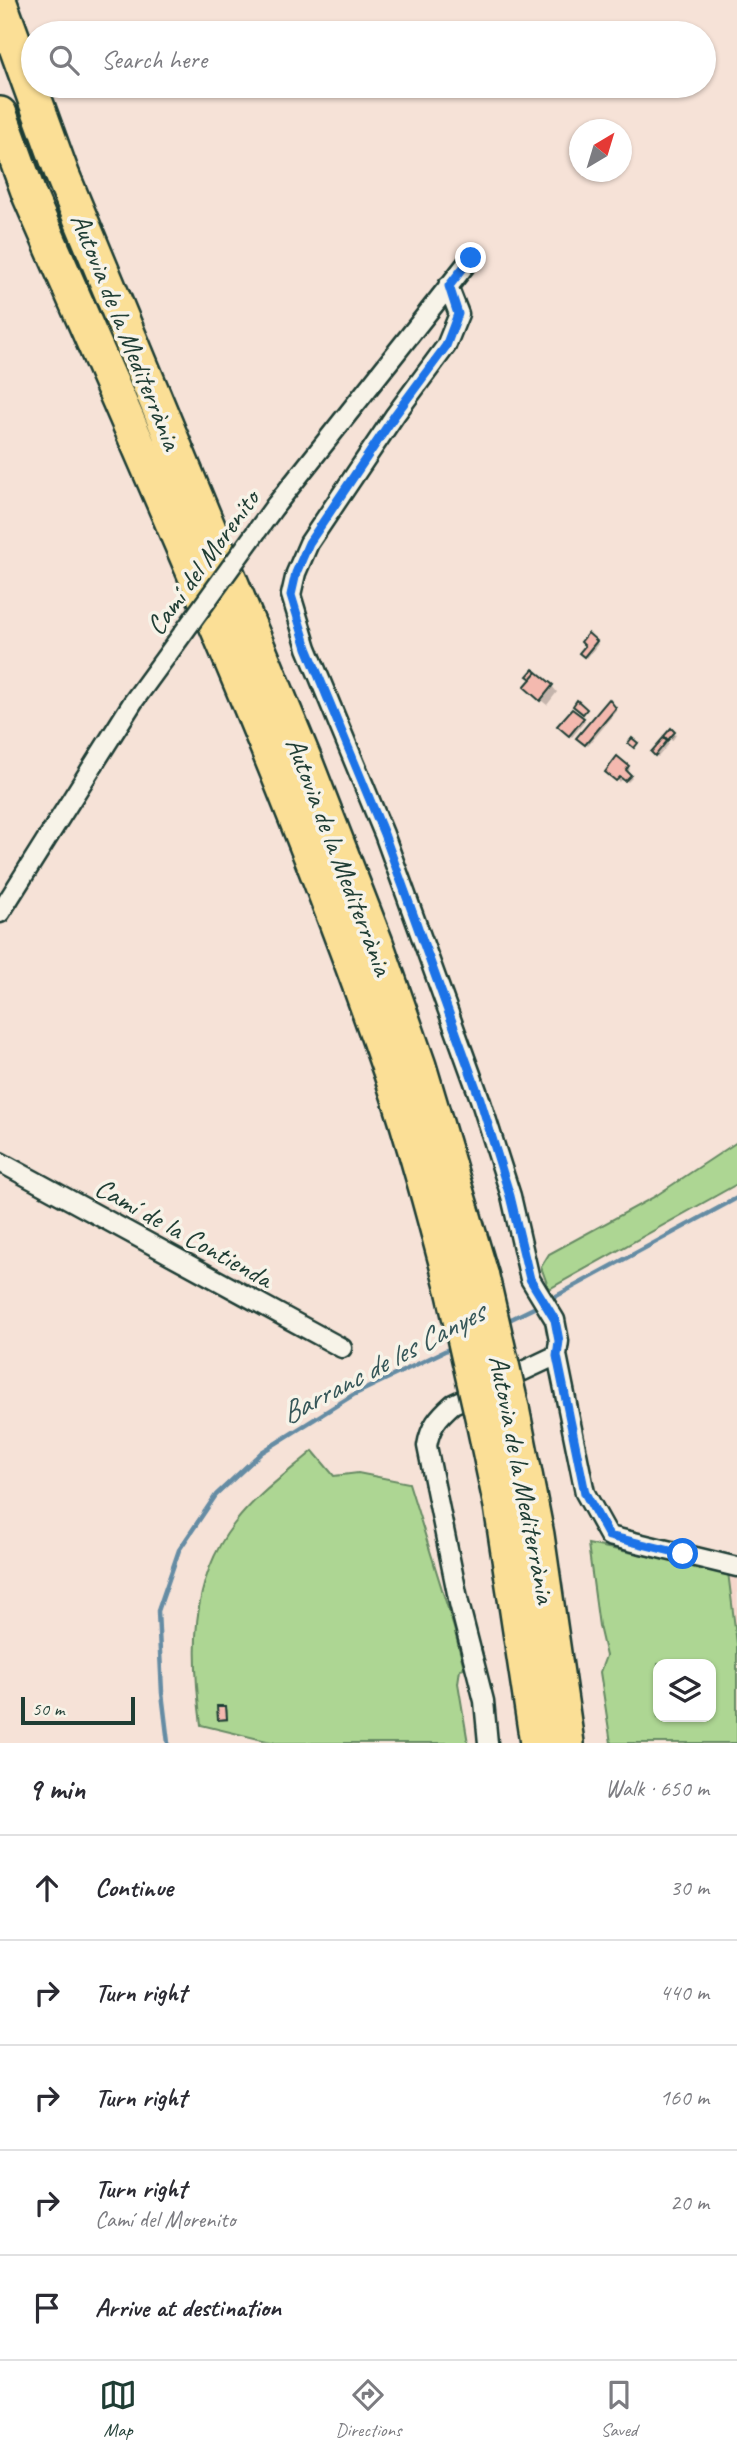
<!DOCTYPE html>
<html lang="en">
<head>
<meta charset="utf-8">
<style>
  :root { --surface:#fff; --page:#f7f7f7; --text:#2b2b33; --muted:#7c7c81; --line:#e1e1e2; --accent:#1f3d34 }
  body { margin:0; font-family:Caveat,sans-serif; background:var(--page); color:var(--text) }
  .controls { position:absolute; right:21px; bottom:21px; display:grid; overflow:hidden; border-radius:14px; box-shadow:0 2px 5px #0004 }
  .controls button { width:63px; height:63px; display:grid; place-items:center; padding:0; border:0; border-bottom:2px solid var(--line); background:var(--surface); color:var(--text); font:35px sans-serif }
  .compass { position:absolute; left:569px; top:119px; width:63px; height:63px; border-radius:50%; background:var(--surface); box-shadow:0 2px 5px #0004; rotate:38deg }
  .scale { position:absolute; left:21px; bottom:18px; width:114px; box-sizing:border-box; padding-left:7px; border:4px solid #1f3d34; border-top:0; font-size:19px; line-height:24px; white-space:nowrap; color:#1f3d34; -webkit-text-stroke:5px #f7f3e8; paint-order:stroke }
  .stop { position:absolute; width:21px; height:21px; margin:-16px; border:5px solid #1a73e8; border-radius:50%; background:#fff }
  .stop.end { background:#1a73e8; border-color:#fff; box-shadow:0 2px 7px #0008 }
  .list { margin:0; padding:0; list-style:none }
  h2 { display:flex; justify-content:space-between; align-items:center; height:91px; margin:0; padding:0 28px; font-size:30px }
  h2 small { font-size:23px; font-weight:400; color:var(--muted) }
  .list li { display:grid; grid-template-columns:46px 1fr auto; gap:21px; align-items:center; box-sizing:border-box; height:105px; padding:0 28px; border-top:2px solid var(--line) }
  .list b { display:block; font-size:26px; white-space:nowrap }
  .list p { margin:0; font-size:23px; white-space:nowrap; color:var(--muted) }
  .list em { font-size:23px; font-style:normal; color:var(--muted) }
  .icon { flex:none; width:38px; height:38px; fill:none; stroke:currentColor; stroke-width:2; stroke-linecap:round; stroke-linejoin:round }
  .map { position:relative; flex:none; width:737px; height:1743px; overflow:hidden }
  .search { position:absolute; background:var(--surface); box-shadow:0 2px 5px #0004; left:21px; right:21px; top:21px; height:77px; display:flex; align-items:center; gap:18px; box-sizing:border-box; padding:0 24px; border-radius:38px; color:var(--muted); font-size:26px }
  .sheet { height:616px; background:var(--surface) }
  nav { display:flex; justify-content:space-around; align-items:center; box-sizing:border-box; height:98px; border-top:2px solid var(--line); background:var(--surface); font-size:19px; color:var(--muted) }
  nav a { display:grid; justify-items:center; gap:4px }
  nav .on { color:var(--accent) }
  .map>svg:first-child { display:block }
  .built { fill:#f5d6cb }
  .green { fill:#add693; stroke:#668a64; stroke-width:2; fill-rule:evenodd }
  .shadow { fill:#0003 }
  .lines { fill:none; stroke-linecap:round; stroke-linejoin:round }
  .stream { stroke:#658ca4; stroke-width:4.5 }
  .building { fill:#f4b9af; stroke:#1f3d34; stroke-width:2 }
  .street-casing { stroke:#1f3d34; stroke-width:23 }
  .highway-casing { stroke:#1f3d34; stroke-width:38 }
  .street { stroke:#f7f3e8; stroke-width:18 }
  .highway { stroke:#fbdf96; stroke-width:33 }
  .street-bridge-casing { stroke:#1f3d34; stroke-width:23; stroke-linecap:butt }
  .highway-bridge-casing { stroke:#1f3d34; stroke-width:38; stroke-linecap:butt }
  .street-bridge { stroke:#f7f3e8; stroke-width:18 }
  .highway-bridge { stroke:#fbdf96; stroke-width:33 }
  .route { stroke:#1a73e8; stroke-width:9 }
  .labels { text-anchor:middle; stroke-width:7; stroke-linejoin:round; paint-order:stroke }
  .street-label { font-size:28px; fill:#1f3d34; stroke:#f7f3e8 }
  .water-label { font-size:30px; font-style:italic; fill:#365759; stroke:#f7f3e8 }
</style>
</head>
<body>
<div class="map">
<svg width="737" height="1743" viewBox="0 0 737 1743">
  <rect width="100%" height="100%" fill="#f6e2d7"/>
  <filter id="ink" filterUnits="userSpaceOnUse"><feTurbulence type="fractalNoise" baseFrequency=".0143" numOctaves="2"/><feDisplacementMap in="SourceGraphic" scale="14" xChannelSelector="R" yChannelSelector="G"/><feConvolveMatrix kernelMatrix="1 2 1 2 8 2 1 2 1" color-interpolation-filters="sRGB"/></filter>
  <g filter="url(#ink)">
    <path class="built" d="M737 1561V1644L728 1572Z"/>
    <path class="green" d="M737 1142V1184L549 1289 541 1267 549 1254 654 1197Z
      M313 1451 334 1476 358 1473 409 1483 454 1628 464 1668 460 1669 458 1683 468 1743H275L201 1725C192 1655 189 1582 234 1524 255 1496 286 1474 313 1451Z
      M588 1544 728 1572 737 1644V1743H611L600 1672 606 1656 599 1626ZM658 1664H711V1717H658Z"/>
    <path class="shadow" d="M588 636 598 644 587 658 581 653 587 646Z
      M552 686 557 692 547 705 532 693Z
      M609 702 617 711 588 746 578 738Z
      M572 711 585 721 572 737 560 726Z
      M671 731 676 735 672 741 667 736Z
      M663 740 669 744 658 757 653 752Z
      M617 759 630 769 627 774 632 778 628 782 623 778 620 782 607 771Z
      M226 1708 228 1710V1721H222L220 1719Z"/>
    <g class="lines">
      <path class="stream" d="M549 1300 737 1198
        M505 1322 542 1304
        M168 1743 162 1693 158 1611 179 1550 216 1495 262 1452 353 1395 453 1347"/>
    </g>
    <path class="building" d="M588 633 597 641 584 657 579 653 585 646 581 642Z
      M533 669 537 672 531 679 527 676Z
      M537 672 553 685 540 701 524 687Z
      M609 699 616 708 585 745 576 738Z
      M577 700 587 709 583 714 573 706Z
      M572 709 584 718 569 736 557 726Z
      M671 728 675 732 668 740 664 736Z
      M632 738 638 743 634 748 628 743Z
      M663 738 667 741 655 756 651 752Z
      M617 756 629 766 626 770 631 775 625 781 620 777 616 781 605 772Z
      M217 1706H226L227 1719 218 1720Z"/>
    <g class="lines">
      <g class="street-casing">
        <path id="street" d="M448 286 459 314 446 346 395 415 309 543 296 573 291 595 307 648 384 834 480 1099 511 1196 530 1279 555 1320 559 1341 557 1355 585 1493 609 1536 737 1567
          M275 506 471 258
          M0 913 133 702 168 654
          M0 1162 342 1348
          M488 1743 484 1701 459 1603 427 1446C430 1427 438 1417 453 1404L557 1355"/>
      </g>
      <g class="highway-casing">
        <path id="highway" d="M0 3 62 174 306 763 376 943 419 1066 482 1277
          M0 114 30 197C156 487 288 775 391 1074 415 1145 434 1217 453 1289
          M512 1408 537 1535 567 1743
          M483 1421 501 1506 537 1743"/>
      </g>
      <use href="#street" class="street"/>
      <use href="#highway" class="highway"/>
      <g class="street-bridge-casing">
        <path id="street-bridge" d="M168 654 275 506"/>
      </g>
      <g class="highway-bridge-casing">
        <path id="highway-bridge" d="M482 1277 512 1408
          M453 1289 483 1421"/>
      </g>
      <use href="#street-bridge" class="street-bridge"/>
      <use href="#highway-bridge" class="highway-bridge"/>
    </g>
  </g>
  <g class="lines" filter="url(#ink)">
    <path class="route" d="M471 258 449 286 458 314 446 346 395 415 309 543 296 573 291 595 307 648 384 834 480 1099 510 1196 530 1279 555 1320 559 1341 557 1356 585 1493 609 1536 683 1554"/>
  </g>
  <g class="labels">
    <g class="street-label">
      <text transform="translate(127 331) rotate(68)" y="10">Autovia de la Mediterrània</text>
      <text transform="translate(202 562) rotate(-54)" y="10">Camí del Morenito</text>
      <text transform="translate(340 856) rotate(69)" y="10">Autovia de la Mediterrània</text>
      <text transform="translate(184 1232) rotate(29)" y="10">Camí de la Contienda</text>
      <text transform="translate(523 1479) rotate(79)" y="10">Autovia de la Mediterrània</text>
    </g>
    <g class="water-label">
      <text transform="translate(382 1363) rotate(-28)" y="10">Barranc de les Canyes</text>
    </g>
  </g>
</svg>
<div class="controls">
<button><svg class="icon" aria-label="layers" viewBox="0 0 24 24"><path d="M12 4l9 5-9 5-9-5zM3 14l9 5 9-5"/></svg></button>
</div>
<svg class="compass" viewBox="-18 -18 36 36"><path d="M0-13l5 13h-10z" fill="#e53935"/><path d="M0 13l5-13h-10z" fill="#7c7c81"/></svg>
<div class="scale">50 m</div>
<div class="stop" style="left:683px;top:1554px"></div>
<div class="stop end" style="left:471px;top:258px"></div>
<div class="search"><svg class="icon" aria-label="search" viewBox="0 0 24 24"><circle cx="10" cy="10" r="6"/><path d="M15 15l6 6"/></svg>Search here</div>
</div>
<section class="sheet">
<h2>9 min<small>Walk · 650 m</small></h2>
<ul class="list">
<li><svg class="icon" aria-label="ahead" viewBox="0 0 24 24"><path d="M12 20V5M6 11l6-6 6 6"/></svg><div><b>Continue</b></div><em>30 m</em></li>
<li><svg class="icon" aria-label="right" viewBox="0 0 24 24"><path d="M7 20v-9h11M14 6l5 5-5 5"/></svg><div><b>Turn right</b></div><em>440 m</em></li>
<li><svg class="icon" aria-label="right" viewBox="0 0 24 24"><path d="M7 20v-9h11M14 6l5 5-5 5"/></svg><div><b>Turn right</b></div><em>160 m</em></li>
<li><svg class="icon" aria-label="right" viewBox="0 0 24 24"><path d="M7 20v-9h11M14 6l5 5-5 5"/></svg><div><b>Turn right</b><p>Camí del Morenito</p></div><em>20 m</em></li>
<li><svg class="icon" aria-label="arrive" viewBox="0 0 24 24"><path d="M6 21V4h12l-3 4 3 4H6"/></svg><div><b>Arrive at destination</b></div></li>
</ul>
</section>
<nav>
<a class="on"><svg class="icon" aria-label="map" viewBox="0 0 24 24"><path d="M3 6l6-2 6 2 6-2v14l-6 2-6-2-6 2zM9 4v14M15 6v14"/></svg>Map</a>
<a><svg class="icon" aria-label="directions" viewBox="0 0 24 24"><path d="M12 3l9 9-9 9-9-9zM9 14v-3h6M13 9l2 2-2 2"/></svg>Directions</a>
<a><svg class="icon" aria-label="saved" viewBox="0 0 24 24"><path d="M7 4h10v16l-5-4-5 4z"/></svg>Saved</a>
</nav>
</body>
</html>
